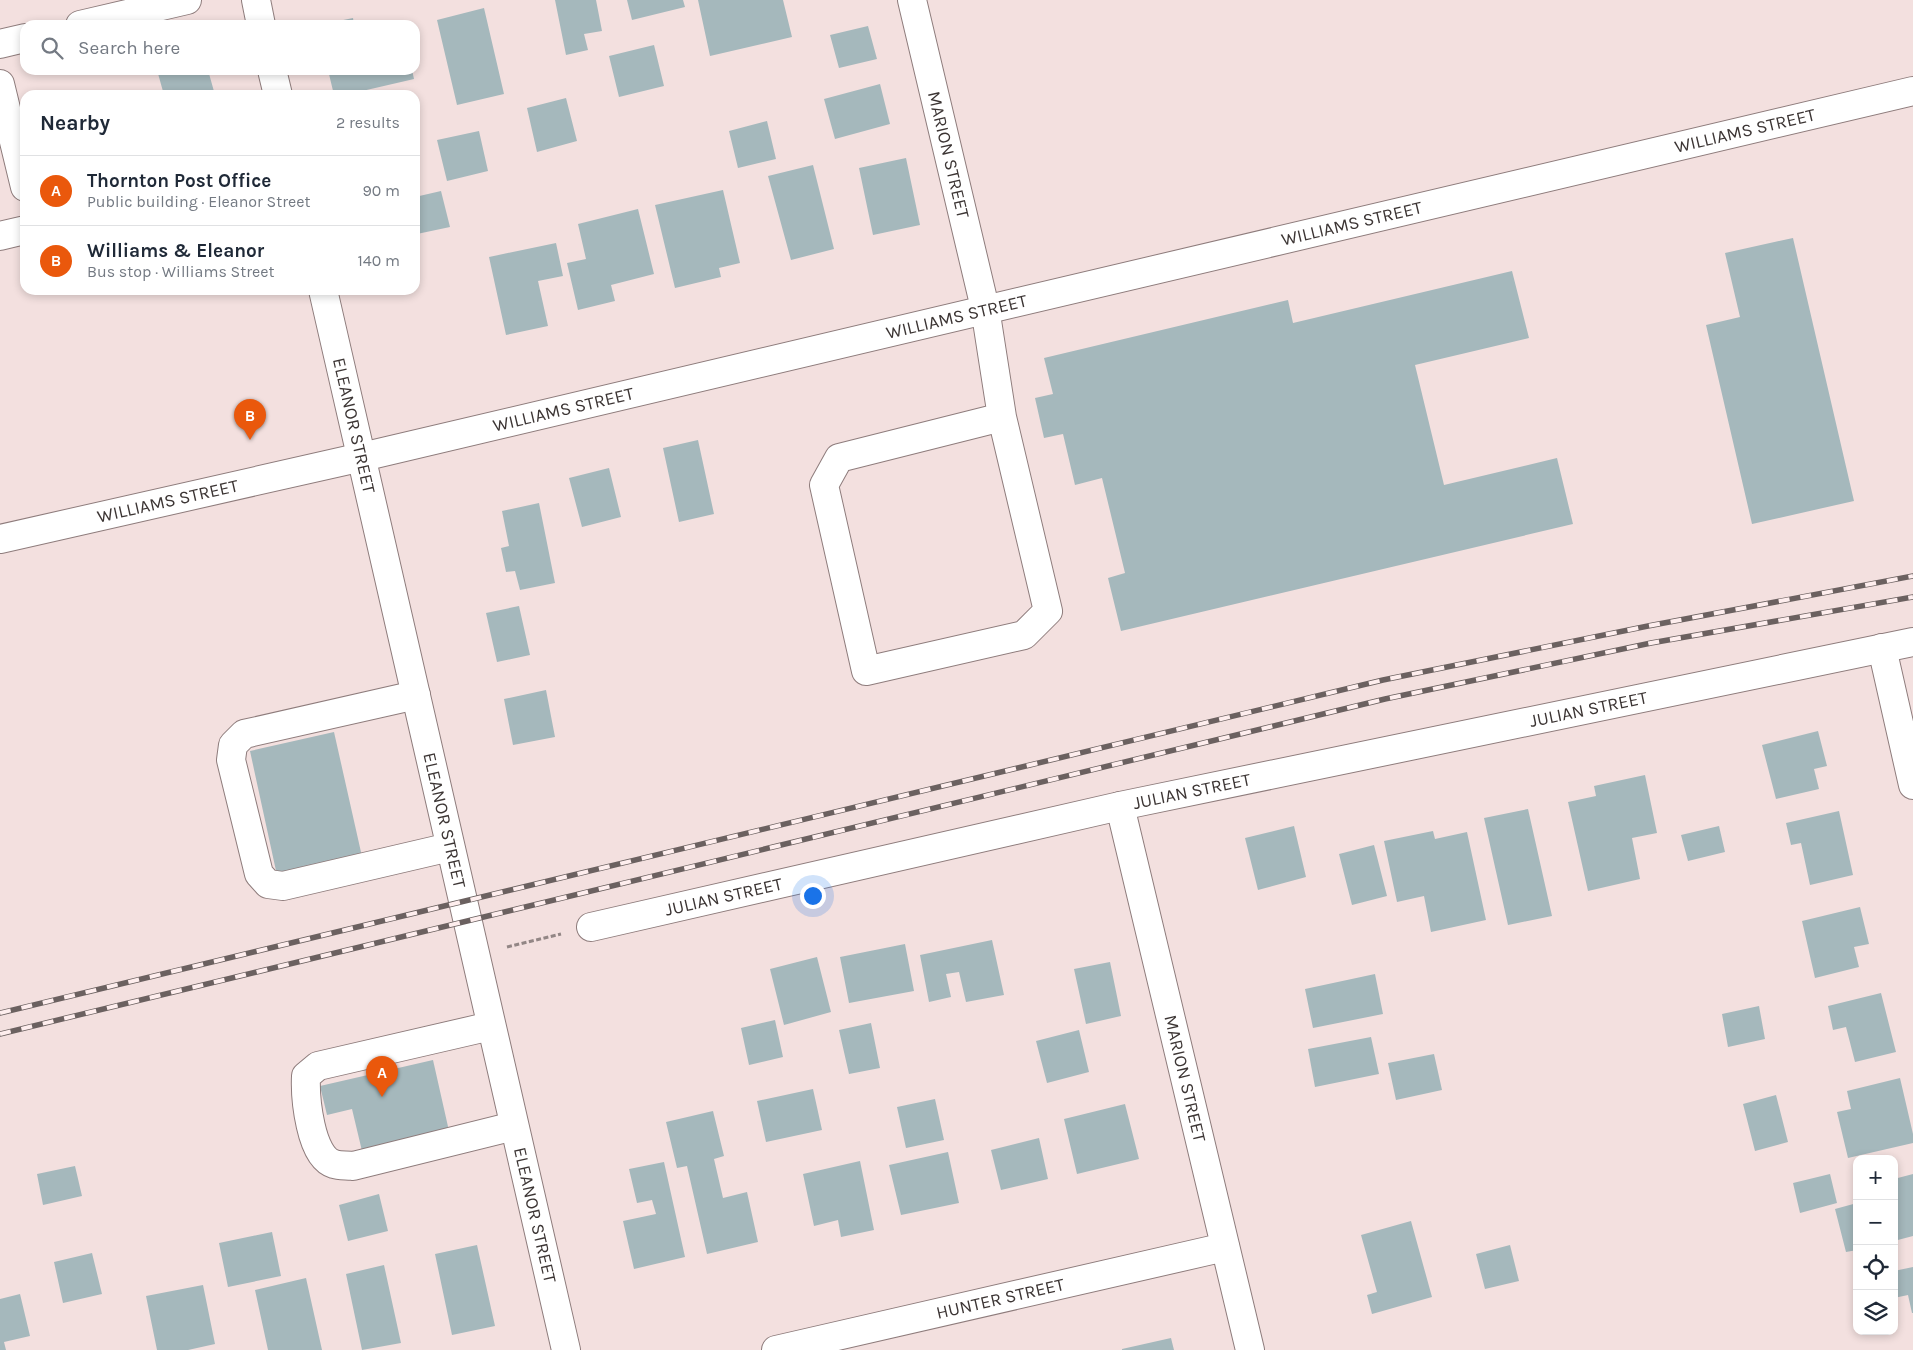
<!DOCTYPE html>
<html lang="en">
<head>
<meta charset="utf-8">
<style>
  :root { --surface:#fff; --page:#f6f6f7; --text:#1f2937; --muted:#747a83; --line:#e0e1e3; --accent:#ea580c }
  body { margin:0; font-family:Karla,sans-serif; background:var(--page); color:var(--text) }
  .controls { position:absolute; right:15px; bottom:15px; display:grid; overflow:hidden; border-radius:10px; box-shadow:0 2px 8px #0003 }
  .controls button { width:45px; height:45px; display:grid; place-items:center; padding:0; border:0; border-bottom:1px solid var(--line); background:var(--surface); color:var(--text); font:25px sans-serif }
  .you { position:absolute; left:812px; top:895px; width:18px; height:18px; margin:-12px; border:4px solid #fff; border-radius:50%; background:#1a73e8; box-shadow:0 0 0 8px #1a73e833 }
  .badge { display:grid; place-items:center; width:32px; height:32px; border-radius:50%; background:var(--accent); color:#fff; font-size:16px; font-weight:700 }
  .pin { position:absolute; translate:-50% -41px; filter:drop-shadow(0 1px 2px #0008) }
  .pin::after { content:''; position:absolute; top:26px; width:18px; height:15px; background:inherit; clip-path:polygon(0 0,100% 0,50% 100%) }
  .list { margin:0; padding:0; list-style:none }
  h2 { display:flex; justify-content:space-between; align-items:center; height:65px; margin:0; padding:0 20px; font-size:21px }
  h2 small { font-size:16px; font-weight:400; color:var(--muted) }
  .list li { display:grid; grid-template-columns:32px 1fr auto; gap:15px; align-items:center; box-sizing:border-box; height:70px; padding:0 20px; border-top:1px solid var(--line) }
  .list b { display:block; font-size:19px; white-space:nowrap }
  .list p { margin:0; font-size:16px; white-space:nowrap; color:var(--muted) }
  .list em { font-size:16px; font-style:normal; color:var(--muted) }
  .icon { flex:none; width:28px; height:28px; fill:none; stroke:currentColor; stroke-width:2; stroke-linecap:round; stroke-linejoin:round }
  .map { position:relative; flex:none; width:1913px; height:1350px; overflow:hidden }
  .search { position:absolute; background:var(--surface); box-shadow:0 2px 8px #0003; left:20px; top:20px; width:400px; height:55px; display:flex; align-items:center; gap:12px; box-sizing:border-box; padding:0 18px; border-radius:15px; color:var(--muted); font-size:19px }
  .panel { position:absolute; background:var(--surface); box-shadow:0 2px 8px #0003; left:20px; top:90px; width:400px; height:205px; border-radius:15px }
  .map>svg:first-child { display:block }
  .building { fill:#a5b8bc }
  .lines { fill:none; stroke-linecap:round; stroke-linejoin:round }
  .minor-casing { stroke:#8e7c7c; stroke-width:30 }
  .path { stroke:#928685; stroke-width:3; stroke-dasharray:5 2.5; stroke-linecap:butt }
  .minor { stroke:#fff; stroke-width:28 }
  .rail-casing { stroke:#6b6160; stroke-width:5.5 }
  .rail { stroke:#feeeee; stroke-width:4; stroke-dasharray:11; stroke-linecap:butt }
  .labels { text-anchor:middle; stroke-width:4; stroke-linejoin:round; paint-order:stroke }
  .street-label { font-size:18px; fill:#3c3534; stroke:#feeeee }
</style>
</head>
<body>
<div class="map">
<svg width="1913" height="1350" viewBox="0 0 1913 1350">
  <rect width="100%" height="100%" fill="#f3e0df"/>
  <path class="building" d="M555 0H596L602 31 584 34 588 50 566 55Z
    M627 0H683L685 7 632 20Z
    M698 0H783L792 37 710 56Z
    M484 8 504 94 457 105 437 20Z
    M353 18 354 25H324V24Z
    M868 26 877 59 839 68 830 35Z
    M654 45 664 86 619 97 609 56Z
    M157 70H208L215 95H164Z
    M328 70H412L414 79 345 95H334Z
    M880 84 890 124 835 139 824 99Z
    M566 98 577 141 537 152 527 108Z
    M767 121 776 159 738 168 729 131Z
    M479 131 488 171 447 181 437 140Z
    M906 158 920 225 873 235 859 168Z
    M813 165 834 249 791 260 768 176Z
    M723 190 740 263 719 268 721 277 675 288 655 205Z
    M441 191 450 227 417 234 415 197Z
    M638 209 654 274 611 285 615 301 578 310 567 263 586 259 578 224Z
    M1793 238 1854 501 1752 524 1706 325 1740 317 1725 253Z
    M556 243 563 276 538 281 548 326 506 335 489 257Z
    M1512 271 1529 338 1415 365 1444 485 1557 458 1573 524 1121 631 1108 578 1125 573 1102 478 1075 485 1063 434 1044 438 1035 398 1053 394 1044 358 1288 300 1293 323Z
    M698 440 714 514 679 522 663 448Z
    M609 468 621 517 582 527 569 478Z
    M539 503 555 583 520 590 515 571 506 572 501 548 509 546 502 511Z
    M519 606 530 655 497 662 486 613Z
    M546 690 555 737 513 745 504 699Z
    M1818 731 1827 766 1814 769 1819 789 1776 799 1762 745Z
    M334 732 363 861 278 880 250 751Z
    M1645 775 1657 833 1632 838 1640 879 1588 891 1568 802 1596 796 1594 786Z
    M1528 809 1552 916 1508 925 1484 818Z
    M1839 811 1853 875 1810 885 1801 843 1791 845 1786 823Z
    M1294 826 1306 877 1258 890 1245 838Z
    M1719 826 1725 852 1688 861 1681 835Z
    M1433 831 1435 839 1467 832 1486 920 1431 932 1424 896 1397 902 1384 841Z
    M1374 845 1387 896 1352 905 1339 854Z
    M1860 907 1869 944 1854 947 1859 967 1815 978 1802 921Z
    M992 940 1004 995 966 1002 959 972 946 974 951 997 929 1002 920 955Z
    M905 944 914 991 849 1003 840 957Z
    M817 957 831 1012 784 1025 770 969Z
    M1110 962 1121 1016 1086 1024 1074 969Z
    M1375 974 1383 1014 1313 1028 1305 989Z
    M1881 993 1896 1052 1855 1062 1846 1027 1833 1030 1828 1006Z
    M1759 1006 1765 1039 1728 1047 1722 1014Z
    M775 1020 783 1057 749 1065 741 1028Z
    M871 1023 880 1068 849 1074 839 1030Z
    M1079 1030 1089 1072 1047 1083 1036 1041Z
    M1371 1037 1379 1074 1315 1087 1308 1049Z
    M1434 1054 1442 1090 1396 1100 1388 1063Z
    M433 1060 449 1131 362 1151 352 1109 327 1115 320 1086Z
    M1900 1078 1913 1134V1143L1848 1158 1837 1112 1851 1109 1847 1091Z
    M813 1089 822 1130 766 1142 757 1101Z
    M1776 1095 1788 1142 1755 1151 1743 1104Z
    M935 1099 944 1140 906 1148 897 1107Z
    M1125 1104 1139 1159 1077 1174 1064 1119Z
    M713 1111 724 1156 714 1159 723 1198 747 1192 758 1242 707 1254 687 1166 677 1168 666 1122Z
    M1039 1138 1048 1179 1001 1190 991 1150Z
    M948 1152 959 1203 901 1215 889 1165Z
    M860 1161 874 1230 841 1237 838 1220 814 1226 803 1174Z
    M664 1162 685 1257 634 1269 623 1221 656 1214 652 1200 637 1203 629 1169Z
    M75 1166 82 1196 43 1205 37 1174Z
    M1830 1174 1837 1203 1800 1213 1793 1183Z
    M1913 1174V1236L1894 1241V1179Z
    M379 1194 388 1231 348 1241 339 1205Z
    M1857 1203V1250L1846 1252 1835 1209Z
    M1411 1221 1432 1297 1372 1314 1367 1295 1377 1292 1361 1235Z
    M272 1232 281 1276 228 1287 219 1243Z
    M477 1245 495 1326 452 1335 435 1254Z
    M1510 1245 1519 1281 1485 1289 1476 1254Z
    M92 1253 102 1294 63 1303 54 1262Z
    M384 1265 401 1343 362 1350 346 1274Z
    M1913 1267V1313H1912L1908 1295 1894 1298V1271Z
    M306 1278 322 1350H268L255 1290Z
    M203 1285 215 1344 188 1350H157L146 1296Z
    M20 1294 30 1336 4 1342 6 1350H0V1299Z
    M1171 1338 1174 1350H1122V1349Z"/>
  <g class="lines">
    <g class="minor-casing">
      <g id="minor">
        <path d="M256 0 261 25"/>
        <path id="s1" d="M912 0 985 308 1002 417 1048 611 1024 635 866 671 824 485 839 458 1002 417"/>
        <path d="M80 25 187 0"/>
        <path d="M0 44 25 38"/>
        <path d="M272 70 278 95"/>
        <path d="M0 84 25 187"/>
        <path d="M0 236 25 230"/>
        <path id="s2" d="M323 290 566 1350"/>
        <path id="s3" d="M0 539 362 457 1913 91"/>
        <path d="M1882 648 1913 785"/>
        <path d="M416 695 244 734 233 745 231 760 259 874 268 884 283 886 450 847"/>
        <path id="s4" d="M1120 806 1250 1350"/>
        <path id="s5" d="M591 927 1120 806 1913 642"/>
        <path d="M491 1026 318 1066 306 1076C305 1097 310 1157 334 1164 340 1166 347 1165 353 1166L514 1126"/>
        <path id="s6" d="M776 1350 1225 1247"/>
      </g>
    </g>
    <path class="path" d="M507 947 561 934"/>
    <use href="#minor" class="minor"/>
    <g class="rail-casing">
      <path id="rail" d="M0 1013 1383 680 1648 626 1913 576
        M0 1034 1385 699 1651 643 1913 597"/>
    </g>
    <use href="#rail" class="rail"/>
  </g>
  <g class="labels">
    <g class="street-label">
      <text dy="6" stroke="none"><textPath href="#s3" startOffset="1792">WILLIAMS STREET</textPath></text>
      <text dy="6" stroke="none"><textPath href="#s1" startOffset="159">MARION STREET</textPath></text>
      <text dy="6" stroke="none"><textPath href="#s3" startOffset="1388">WILLIAMS STREET</textPath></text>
      <text dy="6" stroke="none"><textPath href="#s3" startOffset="982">WILLIAMS STREET</textPath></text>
      <text dy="6" stroke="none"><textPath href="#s3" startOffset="578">WILLIAMS STREET</textPath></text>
      <text dy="6" stroke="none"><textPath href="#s2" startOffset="139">ELEANOR STREET</textPath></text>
      <text dy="6" stroke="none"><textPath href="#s3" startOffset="172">WILLIAMS STREET</textPath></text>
      <text dy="6" stroke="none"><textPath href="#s5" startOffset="1021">JULIAN STREET</textPath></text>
      <text dy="6" stroke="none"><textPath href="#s5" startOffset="616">JULIAN STREET</textPath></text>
      <text dy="6" stroke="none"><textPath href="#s2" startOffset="544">ELEANOR STREET</textPath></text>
      <text dy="6" stroke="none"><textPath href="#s5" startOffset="136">JULIAN STREET</textPath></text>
      <text dy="6" stroke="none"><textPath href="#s4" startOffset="280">MARION STREET</textPath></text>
      <text dy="6" stroke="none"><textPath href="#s2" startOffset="949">ELEANOR STREET</textPath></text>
      <text dy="6" stroke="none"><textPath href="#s6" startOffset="230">HUNTER STREET</textPath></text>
    </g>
  </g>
</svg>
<div class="controls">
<button>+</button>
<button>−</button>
<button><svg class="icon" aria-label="locate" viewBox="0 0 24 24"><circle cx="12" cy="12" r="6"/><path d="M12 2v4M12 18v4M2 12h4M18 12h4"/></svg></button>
<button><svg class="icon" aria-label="layers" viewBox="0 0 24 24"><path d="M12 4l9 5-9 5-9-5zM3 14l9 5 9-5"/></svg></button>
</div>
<div class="you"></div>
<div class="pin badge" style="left:382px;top:1097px">A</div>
<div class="pin badge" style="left:250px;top:440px">B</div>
<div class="search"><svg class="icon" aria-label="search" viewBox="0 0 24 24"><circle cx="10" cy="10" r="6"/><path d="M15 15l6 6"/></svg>Search here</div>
<section class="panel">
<h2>Nearby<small>2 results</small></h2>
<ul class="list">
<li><span class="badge">A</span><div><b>Thornton Post Office</b><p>Public building · Eleanor Street</p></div><em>90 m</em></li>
<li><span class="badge">B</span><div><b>Williams &amp; Eleanor</b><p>Bus stop · Williams Street</p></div><em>140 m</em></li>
</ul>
</section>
</div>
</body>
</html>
